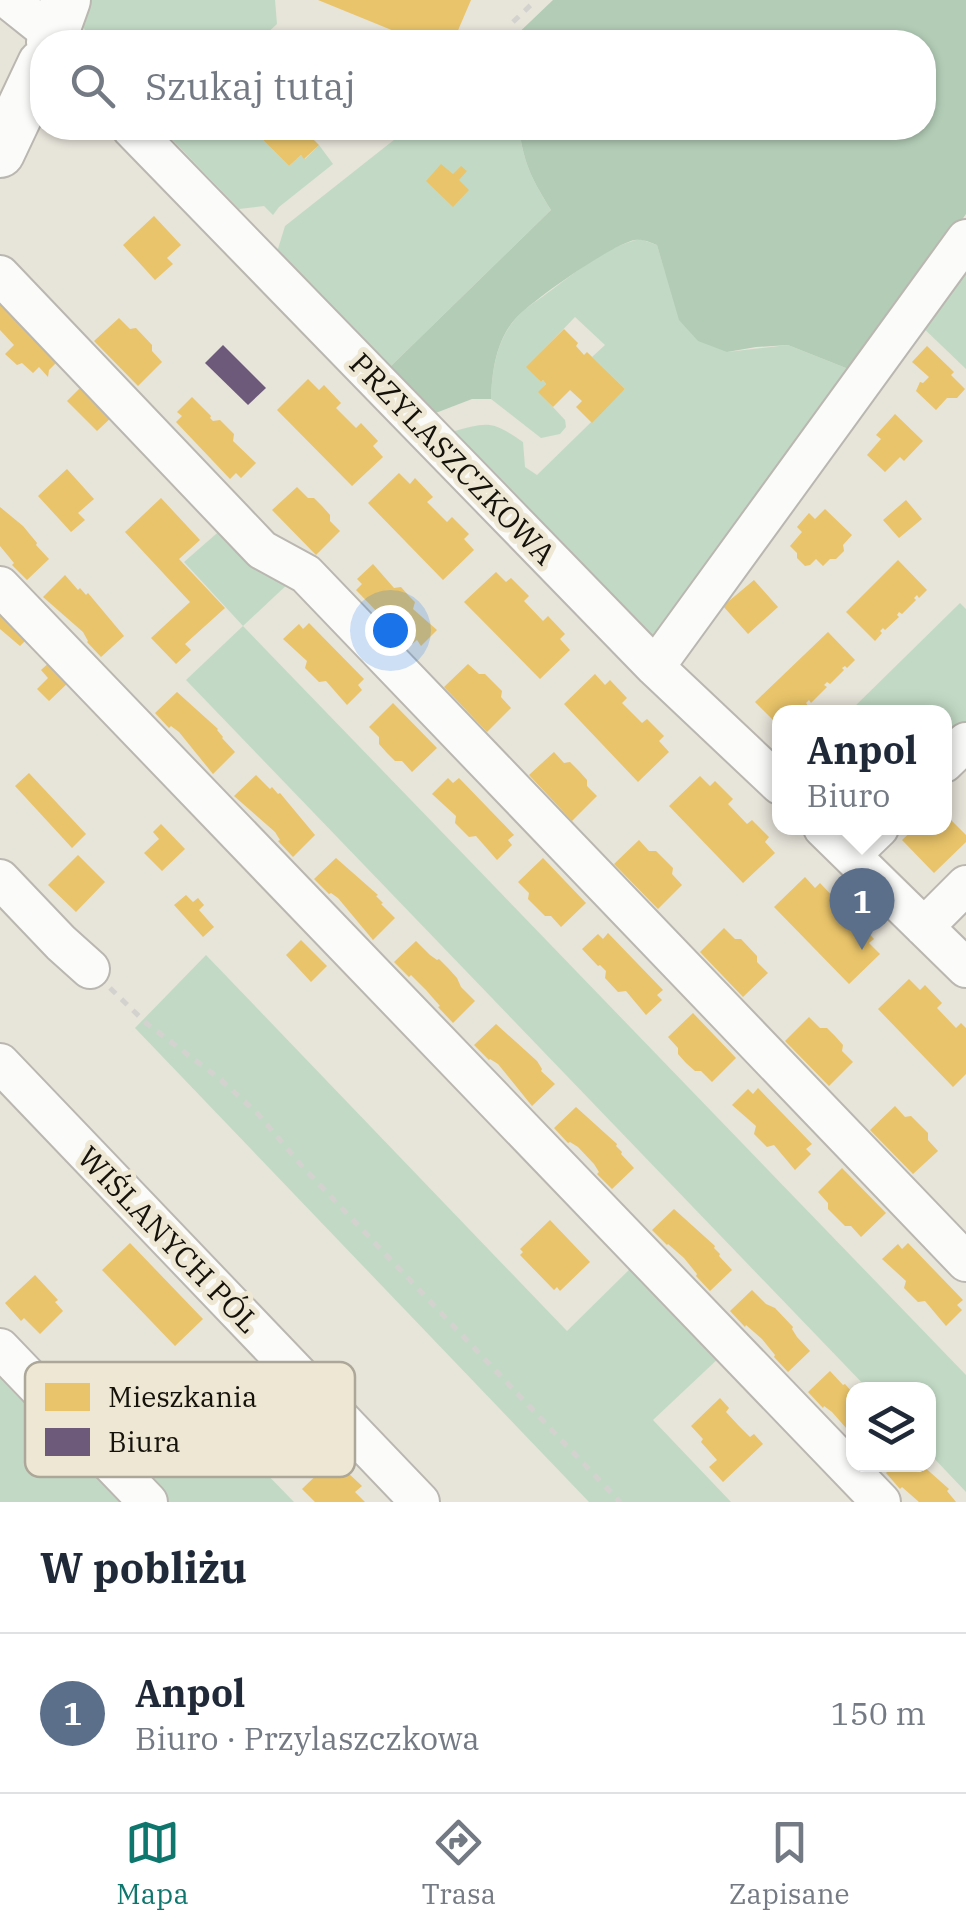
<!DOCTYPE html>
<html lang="pl">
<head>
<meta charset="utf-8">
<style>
  :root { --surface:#fff; --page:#f6f6f7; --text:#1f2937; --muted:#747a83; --line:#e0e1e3; --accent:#0f766e }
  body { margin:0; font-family:"IBM Plex Serif",serif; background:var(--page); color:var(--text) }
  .controls { position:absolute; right:30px; bottom:30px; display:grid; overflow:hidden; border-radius:20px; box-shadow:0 2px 8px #0004 }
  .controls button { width:90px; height:90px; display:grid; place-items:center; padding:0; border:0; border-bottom:2px solid var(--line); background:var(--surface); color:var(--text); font:50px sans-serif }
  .you { position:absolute; left:390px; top:630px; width:35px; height:35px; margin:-25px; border:8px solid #fff; border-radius:50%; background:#1a73e8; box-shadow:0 0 0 15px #1a73e833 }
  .badge { display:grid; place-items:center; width:65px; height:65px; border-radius:50%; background:var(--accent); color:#fff; font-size:32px; font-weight:700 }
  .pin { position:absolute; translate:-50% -82px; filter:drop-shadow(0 2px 5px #0008) }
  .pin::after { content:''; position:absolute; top:52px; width:35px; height:30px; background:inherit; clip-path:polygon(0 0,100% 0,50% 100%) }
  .popup { position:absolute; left:772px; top:705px; width:180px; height:130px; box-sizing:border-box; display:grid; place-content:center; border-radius:20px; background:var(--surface); filter:drop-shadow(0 2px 8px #0005); font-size:32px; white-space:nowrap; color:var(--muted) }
  .popup b { font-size:38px; color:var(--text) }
  .popup::after { content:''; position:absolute; left:50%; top:100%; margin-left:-20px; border:20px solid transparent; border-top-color:var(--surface) }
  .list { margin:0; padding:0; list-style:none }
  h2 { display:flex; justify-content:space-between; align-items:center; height:130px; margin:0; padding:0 40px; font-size:42px }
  h2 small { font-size:32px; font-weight:400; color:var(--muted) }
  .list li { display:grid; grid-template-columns:65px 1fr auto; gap:30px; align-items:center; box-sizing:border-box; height:160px; padding:0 40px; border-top:2px solid var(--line) }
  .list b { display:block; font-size:38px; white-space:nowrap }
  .list p { margin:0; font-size:32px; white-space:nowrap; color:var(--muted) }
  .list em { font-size:32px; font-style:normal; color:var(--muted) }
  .icon { flex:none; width:55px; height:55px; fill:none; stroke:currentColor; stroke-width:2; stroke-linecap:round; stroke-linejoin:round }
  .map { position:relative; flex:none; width:966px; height:1502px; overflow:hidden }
  .search { position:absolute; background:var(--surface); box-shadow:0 2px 8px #0004; left:30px; right:30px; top:30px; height:110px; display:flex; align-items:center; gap:25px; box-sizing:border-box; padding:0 35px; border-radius:40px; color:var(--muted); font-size:38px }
  .sheet { height:290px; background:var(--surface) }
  nav { display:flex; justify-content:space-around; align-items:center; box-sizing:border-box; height:140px; border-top:2px solid var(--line); background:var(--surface); font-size:28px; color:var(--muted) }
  nav a { display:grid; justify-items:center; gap:5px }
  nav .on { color:var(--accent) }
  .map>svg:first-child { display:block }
  .green { fill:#c2dac5 }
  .forest { fill:#b2ccb6 }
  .homes { fill:#e9c46a }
  .offices { fill:#6d597a }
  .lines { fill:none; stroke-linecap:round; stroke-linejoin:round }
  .minor-casing { stroke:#bab7b0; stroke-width:42 }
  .major-casing { stroke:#bab7b0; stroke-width:52 }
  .path { stroke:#d3d2cf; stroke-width:5; stroke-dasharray:8 8; stroke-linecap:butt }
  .minor { stroke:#fbfbf9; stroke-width:38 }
  .major { stroke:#fbfbf9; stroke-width:48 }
  .labels { text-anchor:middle; stroke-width:10; stroke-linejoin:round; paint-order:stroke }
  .street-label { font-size:30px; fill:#15120c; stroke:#ede7d4 }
  .key { fill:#ede7d4; stroke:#aca798; stroke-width:2.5 }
  .key-label { font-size:28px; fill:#15120c }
</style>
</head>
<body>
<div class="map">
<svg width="966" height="1502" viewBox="0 0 966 1502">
  <rect width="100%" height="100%" fill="#e7e4da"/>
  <path class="green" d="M89 0H275L277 24 264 36 266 42H89L82 22Z
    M161 128H251L289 166 301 155 305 159 319 145 333 164 279 207 273 215 264 206 239 209Z
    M409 128H519C524 165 532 179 551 210L389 368 277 252 285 226Z
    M640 239 657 245 665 271 727 352 788 345 856 372 660 647 451 432C488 422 491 420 523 442L525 467 537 475 625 389 592 357 605 345 575 317 527 367 541 382 543 380 546 384 539 392 565 420 566 427 560 434 541 438 491 399C492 371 496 341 516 318 523 309 537 301 546 294 575 273 605 247 640 239Z
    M966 251V369L916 321Z
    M224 527 291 581 243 626 966 1375V1492L929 1453 928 1390 868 1389 186 680 243 626 184 562Z
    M960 603 966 609V726L945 747 944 712H849Z
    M206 955 567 1331 634 1265 721 1356 653 1420 731 1502H589L135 1028Z
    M0 1356 140 1502H0Z
    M206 1412 294 1502H166L141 1476Z"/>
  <path class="forest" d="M553 0H966V214L856 372 788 345 756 347 727 352 698 341 679 320 657 245C649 242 643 239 635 240 614 243 531 301 516 318 496 340 492 371 491 399H472L433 414 389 368 551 210C532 179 524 165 519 128H924V42H509Z"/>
  <path class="homes" d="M318 0H471L453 42H421Z
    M251 128H309L312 131 309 135 319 145 304 159 301 155 289 166Z
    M441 164 453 174 461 166 467 171 459 180 469 190 453 207 426 181Z
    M154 216 181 245 167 258 173 264 155 280 123 245Z
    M0 303 33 338 58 361 49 370 48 377 39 367 33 373 22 363 17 365 5 354 14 345 0 330Z
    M119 318 130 329 136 328 152 345V351L162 362 138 386 94 341Z
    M564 329 578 343 576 346 584 355 587 352 625 389 592 423 576 407 582 401 570 390 553 407 538 392 546 384 543 380 541 382 526 367Z
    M927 346 954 372 951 375 965 389 957 398H947L936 410 916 391 920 382 923 383 929 377 912 362Z
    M308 379 319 390 324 385 341 403 336 408 356 428 361 423 378 441 373 446 383 457 352 486 277 410Z
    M84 384 114 415 97 431 67 401Z
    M192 397 211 416 210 418 213 421 220 420 234 434 233 441 256 463 241 478 236 473 230 479 176 422 182 416 177 412Z
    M895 414 923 441 904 461 900 457 885 472 867 455 881 439 876 435Z
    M67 469 94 499 78 513 85 520 71 532 38 496Z
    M399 473 410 484 415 478 433 497 427 502 447 522 452 517 469 534 464 539 474 550 443 580 368 503Z
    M297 487 308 498H314L322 506 330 515V521L340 531 316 555 272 510Z
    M161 498 200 540 179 559 225 608 185 644 191 650 176 664 151 638 190 602 125 532Z
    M906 500 922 519 899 538 883 520Z
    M0 507 23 526 37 543 36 545 49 559 27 580 12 565 14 563 0 546Z
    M825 509 852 535 843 545 844 551 836 559H830L823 566 816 559 810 565 805 566 797 558V553L790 546 802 532 797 527 809 513 815 519Z
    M898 560 927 590 919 598 917 595 914 598 916 600 902 614 899 612 897 615 899 617 885 630 883 628 880 631 882 633 875 641 846 612Z
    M373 564 394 588 401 587 408 595 415 602 413 609 437 630 421 646 417 640 410 646 356 590 362 584 357 579Z
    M496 572 506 582 511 578 529 596 524 601 543 621 548 616 565 634 560 639 570 650 540 679 464 602Z
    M65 575 78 590 80 588 86 595 88 593 124 636 101 657 87 642 88 641 83 632 43 597Z
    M754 580 778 607 748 634 723 606Z
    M0 606 30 636 20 646 0 629Z
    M309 623 364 679 358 685 362 690 347 705 326 681 319 682 305 668 307 661 283 639 299 624 303 629Z
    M828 632 855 660 847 668 845 666 842 668 844 670 830 684 827 682 824 685 827 687 811 703 809 700 806 703 808 706 801 712H780V727L755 702Z
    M52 660 71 680 49 701 37 689 48 678 41 670Z
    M468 664 479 674H485L502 691 501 697 511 708 487 732 444 687Z
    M595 674 605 685 610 680 627 698 622 703 642 723 647 719 664 736 659 741 669 752 638 782 564 704Z
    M177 692 218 729 217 730 223 737 222 738 235 752 213 774 179 732 171 726 169 728 155 713Z
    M393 703 437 748 412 772 402 761H395L387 753 379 744V737L369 727Z
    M554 752 564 763 570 762 579 771 587 780V786L597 796 572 821 529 775Z
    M29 773 86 834 72 848 15 786Z
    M256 775 270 789 272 787 278 794 280 793 315 835 293 857 278 841 280 840 275 832 234 796Z
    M700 776 710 786 715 781 733 799 728 804 747 824 752 820 769 837 765 842 775 853 743 883 669 806Z
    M448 778 453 783 459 778 514 835 508 840 512 845 497 860 476 836 469 837 455 823 456 816 432 794Z
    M944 813 966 835V842L934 873 902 840 915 828H944Z
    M161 824 185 849 162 871 144 853 159 839 153 832Z
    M639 840 649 851H656L673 868 672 874 682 885 658 909 614 864Z
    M78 855 105 882 76 912 48 885Z
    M336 858 378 895 376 896 383 903 381 904 395 918 373 940 338 898 331 893 329 894 314 879Z
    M543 858 586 903 561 927 551 916H545L528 899 529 893 518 882Z
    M805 877 815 888 820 883 837 901 833 906 852 926 857 921 874 939 869 943 880 954 849 984 774 907Z
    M186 895 193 902 198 898 204 905 199 910 214 927 203 937 174 905Z
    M724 928 735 939H741L757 956V962L768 973 743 997 700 952Z
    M608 933 663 990 657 995 662 1000 646 1015 626 991 618 992 605 978 606 971 600 965 598 966 582 949 598 934 603 939Z
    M301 940 327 966 311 982 286 955Z
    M416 941 430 955 437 960 439 959 448 968 457 978 461 987 475 1001 453 1023 438 1007 440 1006 426 990 411 975 409 977 394 962Z
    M909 979 920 990 925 985 942 1003 937 1008 956 1028 961 1023 966 1028V1074L953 1087 878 1009Z
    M693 1013 736 1058 712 1082 701 1071H695L686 1063 678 1054V1048L668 1037Z
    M809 1017 820 1028H827L835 1036 843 1045 842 1051 853 1062 829 1086 785 1041Z
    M496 1024 537 1061 542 1069 541 1071 555 1084 532 1106 498 1064 490 1059 489 1060 474 1045Z
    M758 1088 812 1144 806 1149 811 1154 795 1170 774 1145 767 1147 754 1134 756 1126 732 1105 748 1089 753 1094Z
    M895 1106 905 1117 911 1116 928 1133V1140L938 1151 913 1174 870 1130Z
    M576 1107 617 1144 616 1146 622 1152 621 1154 634 1168 612 1189 597 1174 599 1172 594 1164 578 1147 570 1142 568 1143 554 1128Z
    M842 1168 886 1213 861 1237 851 1226H845L828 1209V1203L818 1192Z
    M674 1209 715 1246 714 1248 720 1254 719 1256 732 1270 710 1291 696 1276 697 1274 684 1258 668 1244 667 1245 652 1230Z
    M550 1220 590 1262 560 1291 557 1287 554 1290 520 1255 523 1252 520 1249Z
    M130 1243 203 1319 175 1346 102 1270Z
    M908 1243 963 1300 957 1305 962 1310 946 1326 925 1301 918 1302 904 1288 906 1281 882 1259 898 1244 902 1249Z
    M35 1275 58 1300 55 1302 63 1311 40 1334 24 1318 21 1321 5 1303Z
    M752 1290 766 1304 775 1308 793 1327 792 1329 797 1337 810 1351 788 1372 774 1357 775 1355 762 1339 746 1325 745 1327 730 1311Z
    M244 1370 256 1383 259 1380 274 1396 267 1402 283 1419 259 1442 215 1398Z
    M830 1371 843 1385 845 1384 851 1391 854 1388V1437L832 1412 824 1406 823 1408 808 1392Z
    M131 1381 147 1397 159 1385 184 1411 146 1448 128 1429 131 1426 122 1417 118 1420 105 1406Z
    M720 1398 729 1408 726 1412 738 1425 750 1437 754 1434 763 1444 723 1482 709 1467 717 1460 701 1442 703 1439 691 1426Z
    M331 1461 343 1474 346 1471 362 1486 355 1492 365 1502H315L302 1489Z
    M895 1464 922 1465 949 1489 947 1491 956 1502H919L902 1487 900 1489 886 1473Z"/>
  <path class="offices" d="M223 345 266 388 248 405 205 363Z"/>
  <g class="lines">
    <g class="minor-casing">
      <path id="minor" d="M9 0 54 36 59 42
        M131 128 655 667 780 785
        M0 275 262 550 306 574 966 1262
        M0 586 881 1502
        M655 667 966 239
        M944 763 966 742
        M823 828 966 968
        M851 855 879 828
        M0 879 61 943 90 969
        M924 927 966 885
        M0 1063 420 1502
        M0 1348 148 1502"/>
    </g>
    <g class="major-casing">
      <path id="major" d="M51 42 66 0
        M0 153 42 64"/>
    </g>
    <path class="path" d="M513 22 536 0
      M110 988 146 1023 220 1079 258 1114 302 1166 620 1502"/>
    <use href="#minor" class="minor"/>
    <use href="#major" class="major"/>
  </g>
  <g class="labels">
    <g class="street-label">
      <text transform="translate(452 459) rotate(46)" y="10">PRZYLASZCZKOWA</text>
      <text transform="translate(168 1240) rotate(46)" y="10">WIŚLANYCH PÓL</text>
    </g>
  </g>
  <rect x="25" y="1362" width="330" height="115" rx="15" class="key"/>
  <rect x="45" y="1383" width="45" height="28" fill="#e9c46a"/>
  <rect x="45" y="1428" width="45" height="28" fill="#6d597a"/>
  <g class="key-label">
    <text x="108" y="1407">Mieszkania</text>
    <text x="108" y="1452">Biura</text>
  </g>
</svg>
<div class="controls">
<button><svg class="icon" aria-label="layers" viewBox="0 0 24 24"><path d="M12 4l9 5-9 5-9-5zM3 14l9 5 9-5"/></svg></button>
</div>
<div class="you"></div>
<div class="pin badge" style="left:862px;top:950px;background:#5c6f8a">1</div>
<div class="popup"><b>Anpol</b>Biuro</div>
<div class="search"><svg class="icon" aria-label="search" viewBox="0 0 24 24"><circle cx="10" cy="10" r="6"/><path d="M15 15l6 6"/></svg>Szukaj tutaj</div>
</div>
<section class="sheet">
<h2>W pobliżu<small></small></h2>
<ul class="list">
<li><span class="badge" style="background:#5c6f8a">1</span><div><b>Anpol</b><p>Biuro · Przylaszczkowa</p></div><em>150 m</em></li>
</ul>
</section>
<nav>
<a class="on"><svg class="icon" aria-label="map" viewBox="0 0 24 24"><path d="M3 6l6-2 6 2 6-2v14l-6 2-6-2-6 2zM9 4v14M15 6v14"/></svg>Mapa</a>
<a><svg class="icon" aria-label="directions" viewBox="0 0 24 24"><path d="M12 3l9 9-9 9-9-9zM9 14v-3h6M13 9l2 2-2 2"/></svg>Trasa</a>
<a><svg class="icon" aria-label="saved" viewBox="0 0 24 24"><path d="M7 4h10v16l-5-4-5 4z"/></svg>Zapisane</a>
</nav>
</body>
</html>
